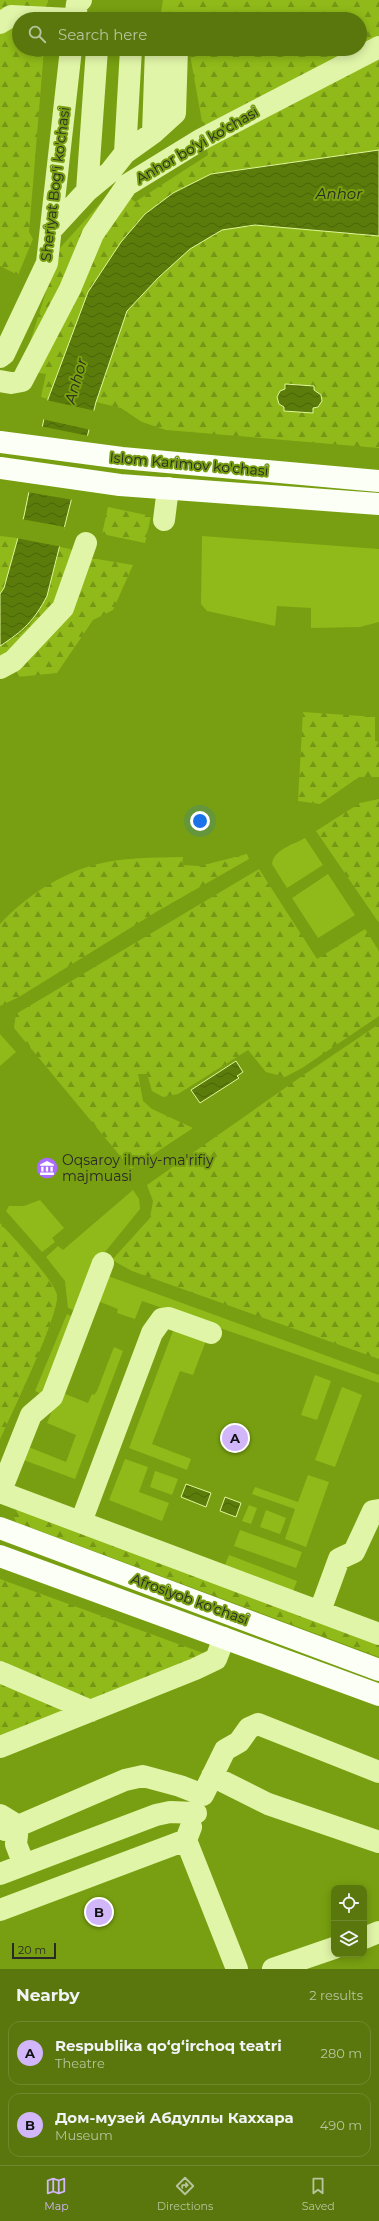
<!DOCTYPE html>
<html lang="en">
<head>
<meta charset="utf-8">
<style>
  :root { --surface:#5a770d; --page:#637e1b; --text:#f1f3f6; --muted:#b8c49d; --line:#6f882e; --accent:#d1b6fa }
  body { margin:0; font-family:Montserrat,sans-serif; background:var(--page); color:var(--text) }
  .controls { position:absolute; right:12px; bottom:12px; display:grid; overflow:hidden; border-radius:8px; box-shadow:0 2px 10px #0003 }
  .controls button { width:36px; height:36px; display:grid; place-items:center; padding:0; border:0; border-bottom:1px solid var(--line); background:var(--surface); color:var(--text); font:20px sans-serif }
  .scale { position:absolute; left:12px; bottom:10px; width:44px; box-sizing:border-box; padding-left:4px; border:2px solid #292929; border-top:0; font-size:11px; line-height:14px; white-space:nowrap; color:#292929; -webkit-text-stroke:3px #789f11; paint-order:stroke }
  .you { position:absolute; left:200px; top:821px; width:14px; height:14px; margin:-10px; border:3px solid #fff; border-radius:50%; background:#1a73e8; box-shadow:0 0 0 6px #1a73e833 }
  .badge { display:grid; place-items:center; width:26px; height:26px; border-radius:50%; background:var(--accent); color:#111; font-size:13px; font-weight:700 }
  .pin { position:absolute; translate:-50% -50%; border:2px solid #fff; box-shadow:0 1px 4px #0006 }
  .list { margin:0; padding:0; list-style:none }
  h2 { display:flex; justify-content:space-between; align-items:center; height:52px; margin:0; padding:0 16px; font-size:17px }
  h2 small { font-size:13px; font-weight:400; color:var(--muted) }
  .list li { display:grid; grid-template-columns:26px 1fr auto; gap:12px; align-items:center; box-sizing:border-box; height:64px; margin:0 8px 8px; padding:0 8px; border:1px solid var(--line); border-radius:12px }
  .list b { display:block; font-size:15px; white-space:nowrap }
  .list p { margin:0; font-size:13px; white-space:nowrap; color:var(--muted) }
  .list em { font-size:13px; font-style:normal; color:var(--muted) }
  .icon { flex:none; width:22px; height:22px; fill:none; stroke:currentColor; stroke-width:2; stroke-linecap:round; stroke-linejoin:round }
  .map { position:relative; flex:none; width:379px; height:1969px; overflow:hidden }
  .search { position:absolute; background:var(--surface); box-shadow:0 2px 10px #0003; left:12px; right:12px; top:12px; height:44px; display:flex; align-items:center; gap:10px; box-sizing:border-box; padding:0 14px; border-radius:22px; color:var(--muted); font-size:15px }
  .sheet { height:196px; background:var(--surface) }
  nav { display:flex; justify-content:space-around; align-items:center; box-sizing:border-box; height:56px; border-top:1px solid var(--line); background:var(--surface); font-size:11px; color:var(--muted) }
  nav a { display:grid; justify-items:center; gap:2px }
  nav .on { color:var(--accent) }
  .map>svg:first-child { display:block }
  .grass { fill:#90ba19 }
  .forest { fill:url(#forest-firs) }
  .water { fill:url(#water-waves); stroke:#e1f89a }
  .pier { fill:#789f11 }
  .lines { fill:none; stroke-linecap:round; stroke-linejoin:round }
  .minor { stroke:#e1f5a8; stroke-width:22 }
  .major { stroke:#fcfff6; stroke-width:22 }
  .labels { text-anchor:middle; stroke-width:4; stroke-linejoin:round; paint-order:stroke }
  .street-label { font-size:14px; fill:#292929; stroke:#789f11 }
  .poi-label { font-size:14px; fill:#292929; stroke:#789f11; text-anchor:start }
  .water-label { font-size:15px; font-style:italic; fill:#272821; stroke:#789f11 }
</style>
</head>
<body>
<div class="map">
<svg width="379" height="1969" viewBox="0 0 379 1969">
  <defs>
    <pattern id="forest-firs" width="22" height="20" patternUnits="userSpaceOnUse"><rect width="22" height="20" fill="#90ba19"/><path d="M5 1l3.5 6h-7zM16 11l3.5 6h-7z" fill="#769716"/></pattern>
    <pattern id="water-waves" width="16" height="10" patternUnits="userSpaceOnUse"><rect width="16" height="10" fill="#5b7b0a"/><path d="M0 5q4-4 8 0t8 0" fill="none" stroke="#4b650a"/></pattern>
  </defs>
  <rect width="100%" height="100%" fill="#789f11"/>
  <path class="grass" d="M202 536 379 549V622L360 627 311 628V608L277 606 275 626 207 611 201 604Z
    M305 838 323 865 287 888 272 864C274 849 293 845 305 838Z
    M328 874 355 915 318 938 292 898Z
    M0 1034 16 1052 0 1066Z
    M133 1190 139 1199 140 1209 105 1252 78 1312 68 1308 65 1281 46 1257 58 1246 63 1250Z
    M40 1200 64 1228 52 1238 55 1242 42 1252 6 1211 9 1206H24Z
    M108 1276 379 1375V1383L142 1301 135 1319 117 1313 118 1309 98 1301Z
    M67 1314 77 1319 46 1396 35 1391Z
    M173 1331 207 1338 193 1375 180 1371 152 1444 191 1459 187 1470 129 1448Z
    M114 1347 123 1351 75 1479 21 1459 26 1446 66 1462 76 1435 47 1423 60 1392 88 1403 92 1394 94 1395 97 1391Z
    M315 1375 331 1381 317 1420 301 1415Z
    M342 1387 362 1395 335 1467 315 1460Z
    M125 1459 148 1467 139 1492 169 1503 162 1521 109 1500Z
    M155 1471 178 1479 172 1495 150 1487Z
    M308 1475 329 1482 306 1547 285 1539 295 1509 252 1494 255 1487 298 1502Z
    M249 1505 257 1508 251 1524 242 1521Z
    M266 1510 286 1518 280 1534 260 1527Z
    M240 1530 302 1552 296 1568 234 1546Z
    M229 1555 297 1581 293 1591 225 1565Z"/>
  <path class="forest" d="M0 0H48L47 9 0 16Z
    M163 0H379V150L211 174 88 292 48 399 41 397 46 374 32 372 24 361 60 248 116 186 135 202 208 155 189 49H360V19H168L160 18Z
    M13 26 19 28V49H44L29 232 33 239 18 275 0 266V33Z
    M255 225 379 236V448L166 430 142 422 121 408 96 402 127 311 159 277 190 249 222 230Z
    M108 507 151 516 145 543 102 534Z
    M0 536 18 538 4 588 0 594Z
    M60 547 70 549 85 559H97L133 565 113 610 93 620 57 673 17 677 5 656 0 659V646C8 641 19 636 26 629 47 607 52 576 60 547Z
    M303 712 375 717V741L379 742V777H359L320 804 298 801Z
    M379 799V923L316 831 360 803Z
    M247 854 249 859 156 912 19 997 0 1006V924C25 897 61 873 98 864 125 857 155 858 183 857L182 865 200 866Z
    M259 869 317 959 365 929 379 951V1016L302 1068 285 1077 266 1072 248 1050 178 1094 163 1097 152 1091 147 1074H138L143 1101 152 1109 193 1128 131 1169 14 1028 16 1014Z
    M379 1024V1207L377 1208 379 1211V1359L132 1271 112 1260 150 1218 153 1201 147 1185 305 1074Z
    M0 1223C12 1236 54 1280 57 1295 60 1314 10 1417 0 1440Z
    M17 1509 379 1643V1657L16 1522 14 1517Z
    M0 1579 203 1653 0 1750Z"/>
  <path class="water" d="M379 150V236L255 225 222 230 190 249 159 277 127 311 96 402 47 596C34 621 23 631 0 646V594L4 588 24 516 48 399 88 292 121 242 145 214 173 193 211 174Z
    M285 384 314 386V390L321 395 322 401 318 407 313 408V413L284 411V407L279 404 277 397 280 391 285 389Z
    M236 1061 243 1072 237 1076 239 1078 200 1103 191 1090Z
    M186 1484 211 1493 206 1507 181 1497Z
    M225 1497 241 1503 236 1517 220 1511Z"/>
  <path class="pier" d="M46 400 96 411 91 430 42 419Z
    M40 426 89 436 73 500 27 492Z
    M21 519 65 527 62 547 16 538Z"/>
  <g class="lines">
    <path class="minor" d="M75 19 77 4 81 0
      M0 23 11 16 70 19
      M153 133 156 49
      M125 153 131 49
      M87 191 97 49
      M51 230 87 191 110 172 125 153 153 133 175 113 177 49
      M0 357 4 354 47 263 71 49
      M0 381 11 383 22 381 70 289 93 234 127 185 202 139 379 47
      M164 520 168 488
      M0 668 13 661 63 608 86 543
      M0 1492 379 1634
      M0 1493 31 1415 52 1397 103 1263
      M81 1522 152 1333 162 1319 169 1318 211 1333
      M320 1611 339 1559 354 1552 373 1511 379 1510
      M0 1672 91 1711
      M0 1747 195 1669 216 1659 224 1638
      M212 1776 268 1804 379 1842
      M0 1815 18 1826 125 1780 143 1776 180 1786 203 1795 225 1750 239 1742 249 1728 258 1724 379 1772
      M191 1827 186 1840 237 1969
      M5 1830 18 1826 16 1844 24 1865
      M0 1874 156 1815 170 1812 196 1813
      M0 1910 186 1840
      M364 1938 379 1932
      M273 1969 334 1948"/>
    <path class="major" d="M0 442 122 458 379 481
      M0 468 120 485 379 504
      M0 1528 379 1670
      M0 1556 379 1695"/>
  </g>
  <defs>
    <g id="museum-disc" transform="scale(1.15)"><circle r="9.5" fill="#aa6cff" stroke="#789f11"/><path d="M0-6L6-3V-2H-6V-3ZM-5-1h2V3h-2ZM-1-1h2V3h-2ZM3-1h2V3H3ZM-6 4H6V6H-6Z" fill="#fff"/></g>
  </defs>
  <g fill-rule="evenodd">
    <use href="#museum-disc" x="47" y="1168"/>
  </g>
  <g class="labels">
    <g class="street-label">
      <text transform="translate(197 145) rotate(-30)" y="5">Anhor bo‘yi ko‘chasi</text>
      <text transform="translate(55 184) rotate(-83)" y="5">Sheriyat Bog'i ko'chasi</text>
      <text transform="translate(189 464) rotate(5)" y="5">Islom Karimov ko'chasi</text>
      <text transform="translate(190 1599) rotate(20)" y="5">Afrosiyob ko'chasi</text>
    </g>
    <g class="poi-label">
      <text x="62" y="1165">Oqsaroy ilmiy-ma'rifiy<tspan x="62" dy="16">majmuasi</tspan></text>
    </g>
    <g class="water-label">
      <text x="339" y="199">Anhor</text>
      <text transform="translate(76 381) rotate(-74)" y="5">Anhor</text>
    </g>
  </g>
</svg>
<div class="controls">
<button><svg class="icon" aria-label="locate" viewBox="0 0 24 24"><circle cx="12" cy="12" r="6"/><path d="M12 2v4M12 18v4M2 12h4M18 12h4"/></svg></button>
<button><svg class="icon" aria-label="layers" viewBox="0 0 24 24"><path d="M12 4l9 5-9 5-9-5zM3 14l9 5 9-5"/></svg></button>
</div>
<div class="scale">20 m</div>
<div class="you"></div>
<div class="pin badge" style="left:235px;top:1438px">A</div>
<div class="pin badge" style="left:99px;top:1912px">B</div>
<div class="search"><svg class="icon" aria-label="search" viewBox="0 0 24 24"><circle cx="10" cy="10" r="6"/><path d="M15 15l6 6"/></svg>Search here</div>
</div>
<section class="sheet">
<h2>Nearby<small>2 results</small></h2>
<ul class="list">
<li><span class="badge">A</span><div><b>Respublika qo‘g‘irchoq teatri</b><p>Theatre</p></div><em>280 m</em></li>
<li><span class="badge">B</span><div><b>Дом-музей Абдуллы Каххара</b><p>Museum</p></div><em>490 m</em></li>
</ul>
</section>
<nav>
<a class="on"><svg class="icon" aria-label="map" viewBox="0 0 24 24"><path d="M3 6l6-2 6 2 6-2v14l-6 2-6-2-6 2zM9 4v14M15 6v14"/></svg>Map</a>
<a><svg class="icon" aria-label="directions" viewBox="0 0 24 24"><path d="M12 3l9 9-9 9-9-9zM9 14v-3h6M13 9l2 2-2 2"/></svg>Directions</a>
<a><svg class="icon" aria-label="saved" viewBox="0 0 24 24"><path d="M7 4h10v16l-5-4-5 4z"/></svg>Saved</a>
</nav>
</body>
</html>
